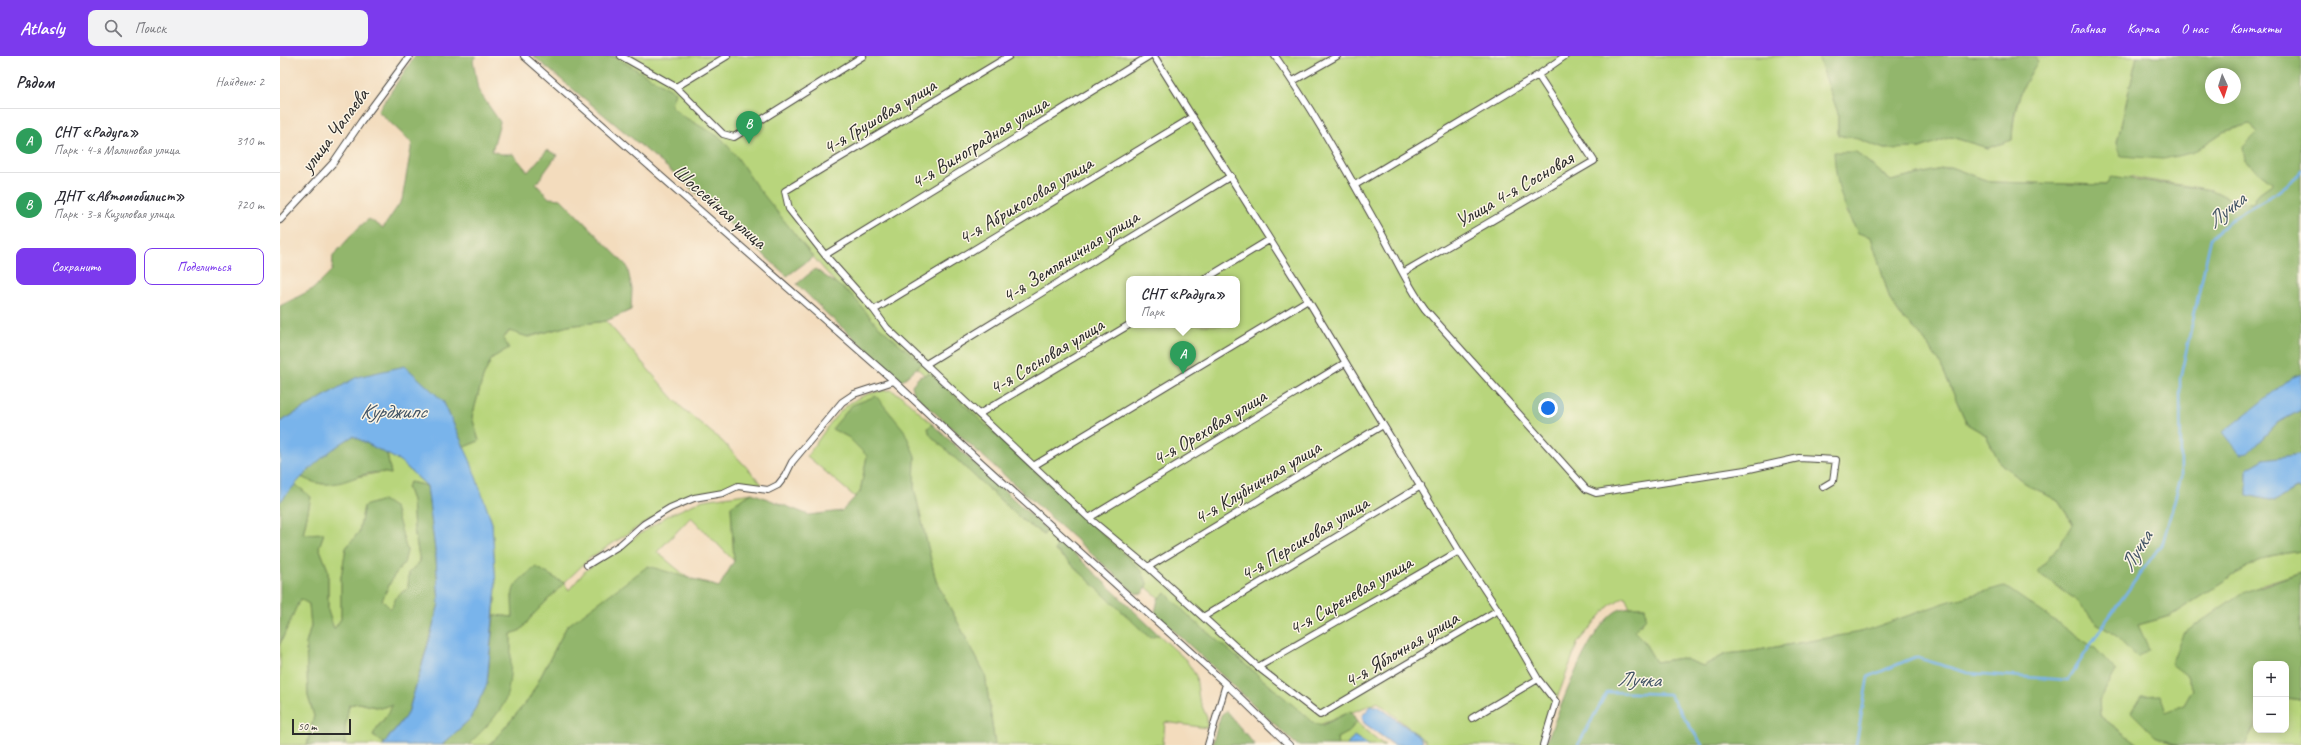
<!DOCTYPE html>
<html lang="ru">
<head>
<meta charset="utf-8">
<style>
  :root { --surface:#fff; --page:#f2f2f3; --text:#2b2b33; --muted:#7c7c81; --line:#e1e1e2; --accent:#7c3aed }
  body { margin:0; font-family:Caveat,sans-serif; background:var(--page); color:var(--text) }
  .controls { position:absolute; right:12px; bottom:12px; display:grid; overflow:hidden; border-radius:8px; box-shadow:0 2px 10px #0003 }
  .controls button { width:36px; height:36px; display:grid; place-items:center; padding:0; border:0; border-bottom:1px solid var(--line); background:var(--surface); color:var(--text); font:20px sans-serif }
  .compass { position:absolute; left:1925px; top:12px; width:36px; height:36px; border-radius:50%; background:var(--surface); box-shadow:0 2px 10px #0003; rotate:176deg }
  .scale { position:absolute; left:12px; bottom:10px; width:59px; box-sizing:border-box; padding-left:4px; border:2px solid #2b2b2b; border-top:0; font-size:11px; line-height:14px; white-space:nowrap; color:#2b2b2b; -webkit-text-stroke:3px #fcf5e5; paint-order:stroke }
  .you { position:absolute; left:1268px; top:352px; width:14px; height:14px; margin:-10px; border:3px solid #fff; border-radius:50%; background:#1a73e8; box-shadow:0 0 0 6px #1a73e833 }
  .badge { display:grid; place-items:center; width:26px; height:26px; border-radius:50%; background:var(--accent); color:#fff; font-size:13px; font-weight:700 }
  .pin { position:absolute; translate:-50% -33px; filter:drop-shadow(0 1px 2px #0008) }
  .pin::after { content:''; position:absolute; top:21px; width:14px; height:12px; background:inherit; clip-path:polygon(0 0,100% 0,50% 100%) }
  .popup { position:absolute; left:846px; top:220px; width:114px; height:52px; box-sizing:border-box; display:grid; place-content:center; border-radius:8px; background:var(--surface); filter:drop-shadow(0 1px 3px #0005); font-size:13px; white-space:nowrap; color:var(--muted) }
  .popup b { font-size:15px; color:var(--text) }
  .popup::after { content:''; position:absolute; left:50%; top:100%; margin-left:-8px; border:8px solid transparent; border-top-color:var(--surface) }
  .list { margin:0; padding:0; list-style:none }
  h2 { display:flex; justify-content:space-between; align-items:center; height:52px; margin:0; padding:0 16px; font-size:17px }
  h2 small { font-size:13px; font-weight:400; color:var(--muted) }
  .list li { display:grid; grid-template-columns:26px 1fr auto; gap:12px; align-items:center; box-sizing:border-box; height:64px; padding:0 16px; border-top:1px solid var(--line) }
  .list b { display:block; font-size:15px; white-space:nowrap }
  .list p { margin:0; font-size:13px; white-space:nowrap; color:var(--muted) }
  .list em { font-size:13px; font-style:normal; color:var(--muted) }
  .actions { display:flex; gap:8px; padding:12px 16px }
  .actions a { flex:1; padding:9px 0; border:1px solid var(--accent); border-radius:8px; text-align:center; font-size:14px; color:var(--accent) }
  .actions .main { background:var(--accent); color:#fff }
  .icon { flex:none; width:22px; height:22px; fill:none; stroke:currentColor; stroke-width:2; stroke-linecap:round; stroke-linejoin:round }
  .map { position:relative; flex:none; width:2021px; height:689px; overflow:hidden }
  header { display:flex; align-items:center; gap:24px; box-sizing:border-box; height:56px; padding:0 20px; background:var(--accent); color:#fff }
  header strong { font-size:19px }
  nav { display:flex; gap:22px; margin-inline-start:auto; font-size:14px }
  .search { width:280px; height:36px; background:var(--page); display:flex; align-items:center; gap:10px; box-sizing:border-box; padding:0 14px; border-radius:8px; color:var(--muted); font-size:15px }
  main { display:flex }
  aside { flex:1; background:var(--surface) }
  .map>svg:first-child { display:block }
  .green { fill:#b8d57c; stroke:#728054; fill-rule:evenodd }
  .forest { fill:#92b66c; stroke:#5e704c; fill-rule:evenodd }
  .water { fill:#79b4eb; stroke:#52708b }
  .lines { fill:none; stroke-linecap:round; stroke-linejoin:round }
  .stream { stroke:#79b4eb; stroke-width:2.5 }
  .minor-casing { stroke:#494641; stroke-width:8 }
  .minor { stroke:#fff; stroke-width:6 }
  .labels { text-anchor:middle; stroke-width:3; stroke-linejoin:round; paint-order:stroke }
  .street-label { font-size:20px; fill:#2b2b2b; stroke:#fcf5e5 }
  .water-label { font-size:21px; font-style:italic; fill:#425465; stroke:#fcf5e5 }
</style>
</head>
<body>
<header>
<strong>Atlasly</strong>
<div class="search"><svg class="icon" aria-label="search" viewBox="0 0 24 24"><circle cx="10" cy="10" r="6"/><path d="M15 15l6 6"/></svg>Поиск</div>
<nav><a>Главная</a><a>Карта</a><a>О нас</a><a>Контакты</a></nav>
</header>
<main>
<aside>
<h2>Рядом<small>Найдено: 2</small></h2>
<ul class="list">
<li><span class="badge" style="background:#2e9e5b">A</span><div><b>СНТ «Радуга»</b><p>Парк · 4-я Малиновая улица</p></div><em>310 m</em></li>
<li><span class="badge" style="background:#2e9e5b">B</span><div><b>ДНТ «Автомобилист»</b><p>Парк · 3-я Кизиловая улица</p></div><em>720 m</em></li>
</ul>
<div class="actions"><a class="main">Сохранить</a><a>Поделиться</a></div>
</aside>
<div class="map">
<svg width="2021" height="689" viewBox="0 0 2021 689">
  <rect width="100%" height="100%" fill="#fcf5e5"/>
  <filter id="ink" filterUnits="userSpaceOnUse"><feTurbulence type="fractalNoise" baseFrequency=".025" numOctaves="2"/><feDisplacementMap in="SourceGraphic" scale="8" xChannelSelector="R" yChannelSelector="G"/><feConvolveMatrix kernelMatrix="1 2 1 2 8 2 1 2 1" color-interpolation-filters="sRGB"/></filter>
  <filter id="wash" filterUnits="userSpaceOnUse"><feTurbulence type="fractalNoise" baseFrequency=".012" numOctaves="4" result="noise"/><feDisplacementMap in="SourceGraphic" scale="16" xChannelSelector="R" yChannelSelector="G"/><feGaussianBlur stdDeviation="0.9" result="paint"/><feColorMatrix in="noise" values="0 0 0 0 0 0 0 0 0 0 0 0 0 0 0 0 0 1.4 0 .05"/><feComposite in="paint" operator="in"/></filter>
  <g filter="url(#wash)">
    <rect width="100%" height="100%" fill="#f3dcbd"/>
    <path class="green" d="M277 0H1538L1558 57V79L1578 83 1604 93 1640 92 1671 81 1708 92 1732 84C1734 49 1740 35 1757 5L1754 0H1857L1837 87 1912 97 1943 76 1969 68 1978 76 1965 105 1993 127 1979 137 1973 147 1954 145 1932 134 1851 121 1826 129 1711 126 1670 111 1611 125 1576 96 1566 156 1578 176 1591 181 1610 244 1621 260 1638 276 1659 305 1687 368 1706 379 1720 407 1745 427 1778 445 1793 468 1780 489 1757 516 1795 543 1815 566 1835 579 1858 602V569L1890 560 1965 512 1989 500 2021 495V516L1983 528 1903 578 1906 619 1913 633 1904 649 1875 680 1897 689H1859L1820 660 1816 593 1808 588 1581 576 1473 595 1446 598 1423 610 1402 602 1376 606 1363 584 1354 575 1366 562 1365 551H1350L1345 540 1329 550 1298 586 1260 689H1145V685L1098 646 1029 673 855 521 686 356 601 280 464 120ZM849 223H957V269H849Z
      M326 265 401 351 443 386 482 428 476 431 457 428 440 434 417 438 394 448 310 502 284 527 289 534 306 514 387 460 423 444 472 437 451 450 454 505 411 461 377 496 408 522 433 528 413 553 287 570 249 643 210 689H188L207 670 230 614 231 578 241 574 252 560 284 527 232 539 233 561 214 559 216 531 212 467 184 391 199 385 192 361 203 321 212 302 228 292 223 283 230 275 249 281 288 270Z
      M611 334 623 341 652 368 648 372 650 379 742 464 764 479 766 473 779 483 775 495 788 505 870 581 879 579 906 604 916 620 919 643 927 662V672L885 666 883 689H715L705 618 656 525 634 432 635 400 553 373 568 381 587 400 580 436 575 441 527 400C553 365 563 337 611 334Z
      M107 398 120 405 147 430 130 426 127 431 132 444 134 473 140 506 129 516 128 532 117 540 111 553 102 544 113 521 124 507 127 495 122 480 84 450 79 476 66 492 61 521V563L54 573 48 555V514L39 491 44 477 23 479 31 441 15 428 21 421 42 428 102 416 111 418Z
      M20 542 29 548 31 570 26 588 28 640 34 660 27 689H0V588Z
      M2006 642 2021 644V689H1965L1976 667V674H2006Z
      M79 647 100 652 113 648C109 661 97 667 93 680L104 687 103 689H65V671L69 649Z
      M1077 666 1101 687 1105 689H1088L1074 681 1067 689H1058L1057 682 1068 676Z"/>
    <path class="forest" d="M135 0H196L193 4 198 34 220 66 212 95 221 98H233L248 116 267 94 277 99 256 128 269 142 281 143 347 210 352 233 351 254 326 265 288 270 248 281 229 275 223 283 229 292 212 302 203 321 192 361 199 385 184 391 163 345 77 321 0 366V250L33 233 52 214 53 199C66 187 75 173 89 163L103 172 122 144 132 87 98 55Z
      M253 0H333L395 36 391 49 401 59 441 82 457 101 475 128 533 201 507 220 394 117Z
      M1538 0H1754L1758 5C1740 35 1733 49 1732 84L1708 92 1671 81 1640 92 1604 93 1578 83 1558 79V57Z
      M1857 0H2021V318L2011 322 1968 397 1997 367 2021 354V398L1984 403 1967 413V439L1995 445 2016 433H2021V495L1989 500 1965 512 1890 560 1858 569 1869 593 1857 602 1835 579 1815 566 1795 543 1757 516 1780 489 1793 467 1778 445 1745 427 1720 407 1706 379 1687 368 1659 305 1638 276 1621 260 1610 244 1591 181 1578 177C1562 149 1556 128 1554 96H1576L1611 125 1670 111 1711 126 1826 129 1831 120 1932 134 1954 145 1973 147 1979 137 1993 127 1965 105 1963 91 1978 76 1969 68 1943 76 1912 97 1883 103 1841 100 1837 87ZM1931 18H1955V42H1931Z
      M535 213 571 238 596 268 642 307 622 325 546 257 517 228Z
      M650 317 862 515 868 529 862 538 855 537 634 338 632 329 639 321Z
      M596 340 624 374 635 400 634 432 656 525 705 618 715 689H210L249 643 287 570 368 510 439 531 454 505 451 450 472 437 529 459 562 455 580 436 587 400 568 381 552 373 572 349Z
      M652 368 766 473 764 479 742 464 650 379 648 372Z
      M73 380 107 398 111 418C77 409 61 442 21 421 35 404 54 391 73 380Z
      M130 426 147 430 156 502 159 548 128 657 104 687 93 680C97 668 109 661 112 649L100 652 79 647 69 649 65 671V689H27L34 660 28 640 26 588 31 570 29 548 20 543 0 588V446L15 428 31 441 23 478 44 477 39 491 48 514V555L54 573 61 563V521L66 492 79 476 84 450 103 444 115 452 127 495 124 507 113 521 102 544 111 553 117 540 128 532 129 516 140 506 134 473 132 444 127 431Z
      M779 483 879 579 870 582 788 505 775 494Z
      M256 511 284 527 252 560 241 574 231 578C231 595 232 634 223 649 214 664 200 677 188 689H162L190 663 207 628 214 559 233 561C231 530 231 530 256 511Z
      M2021 516V644L2006 642V608H1976V667L1965 689H1897L1875 680 1851 656 1861 640 1880 639 1886 656 1904 649 1913 633 1906 619 1891 608 1903 578 1960 538Z
      M1724 530 1816 593 1836 615 1819 645 1820 660 1859 689H1265C1280 655 1306 576 1335 556 1344 550 1355 551 1365 551L1366 562 1354 575 1363 584 1376 606 1402 602 1423 610 1446 598 1473 595 1581 576 1667 546Z
      M886 537 913 564 1034 667 1043 669 1071 655 1077 666 1068 676 1057 682 1058 689H1017L875 557 878 543Z
      M946 655 975 689H932L941 659Z"/>
    <path class="water" d="M125 310 163 345 190 404 212 467 216 531 207 628 190 663 162 689H103L128 657 145 599 159 548 156 502 147 430 120 405 73 380C42 398 23 419 0 446V366L77 321Z
      M2021 318V354L1997 367 1968 397 1960 398 1943 376 2011 322Z
      M2021 398V433H2015L1995 445 1967 439V413L1984 403Z
      M1091 650H1098L1140 681 1142 686 1139 689H1114L1084 667 1082 660Z
      M1074 680 1088 689H1067Z"/>
    <g class="lines">
      <path class="stream" d="M1298 689 1327 636 1389 638 1422 689
        M1576 689 1588 621 1635 601 1688 617 1788 624 1826 565 1883 486 1901 421 1900 323 1931 182 1957 159 1996 137 2017 121 2021 114"/>
    </g>
  </g>
  <g filter="url(#ink)">
    <g class="lines">
      <g class="minor-casing">
        <path id="minor" d="M244 0 614 325 685 392 946 628 1009 689
          M341 0 396 31 443 78 454 81 583 0
          M729 0 505 135 509 153 545 199 594 254 607 272 809 462 868 511 978 611 1040 659 1218 554
          M874 0 1028 244 1179 495 1218 554 1258 623 1276 646 1263 689
          M995 0C1035 57 1068 118 1102 178 1116 203 1128 230 1145 253L1306 433 1316 437 1465 414 1519 402 1556 404 1553 425 1543 431
          M1013 25 1057 0
          M396 31 447 0
          M1075 129 1258 19 1285 0
          M0 164 53 107 81 66 130 0
          M545 199 869 0
          M1124 216 1314 105 1258 19
          M925 223 989 184
          M594 254 913 61
          M646 308 951 120
          M699 358 849 269
          M755 409 1028 244
          M809 462 1065 307
          M307 509 340 489 364 468 390 452 414 442 443 437 458 430 488 434 498 429 505 420 512 406 562 346 574 338 614 325
          M868 511 1103 369
          M923 561 1141 430
          M978 611 1179 495
          M1192 662 1258 623
          M928 689 946 628"/>
      </g>
      <use href="#minor" class="minor"/>
    </g>
  </g>
  <g class="labels">
    <g class="street-label">
      <text transform="translate(599 60) rotate(-31)" y="7">4-я Грушовая улица</text>
      <text transform="translate(54 74) rotate(-53)" y="7">улица Чапаева</text>
      <text transform="translate(699 86) rotate(-32)" y="7">4-я Виноградная улица</text>
      <text transform="translate(1234 133) rotate(-30)" y="7">Улица 4-я Сосновая</text>
      <text transform="translate(745 144) rotate(-31)" y="7">4-я Абрикосовая улица</text>
      <text transform="translate(440 150) rotate(41)" y="7">Шоссейная улица</text>
      <text transform="translate(790 200) rotate(-32)" y="7">4-я Земляничная улица</text>
      <text transform="translate(766 300) rotate(-31)" y="7">4-я Сосновая улица</text>
      <text transform="translate(929 371) rotate(-31)" y="7">4-я Ореховая улица</text>
      <text transform="translate(977 426) rotate(-31)" y="7">4-я Клубничная улица</text>
      <text transform="translate(1024 482) rotate(-31)" y="7">4-я Персиковая улица</text>
      <text transform="translate(1070 539) rotate(-30)" y="7">4-я Сиреневая улица</text>
      <text transform="translate(1121 593) rotate(-31)" y="7">4-я Яблочная улица</text>
    </g>
    <g class="water-label">
      <text transform="translate(1946 154) rotate(-39)" y="7">Лучка</text>
      <text x="113" y="362">Курджипс</text>
      <text transform="translate(1856 495) rotate(-59)" y="7">Лучка</text>
      <text transform="translate(1359 623) rotate(2)" y="7">Лучка</text>
    </g>
  </g>
</svg>
<div class="controls">
<button>+</button>
<button>−</button>
</div>
<svg class="compass" viewBox="-18 -18 36 36"><path d="M0-13l5 13h-10z" fill="#e53935"/><path d="M0 13l5-13h-10z" fill="#7c7c81"/></svg>
<div class="scale">50 m</div>
<div class="you"></div>
<div class="pin badge" style="left:903px;top:318px;background:#2e9e5b">A</div>
<div class="popup"><b>СНТ «Радуга»</b>Парк</div>
<div class="pin badge" style="left:469px;top:88px;background:#2e9e5b">B</div>
</div>
</main>
</body>
</html>
